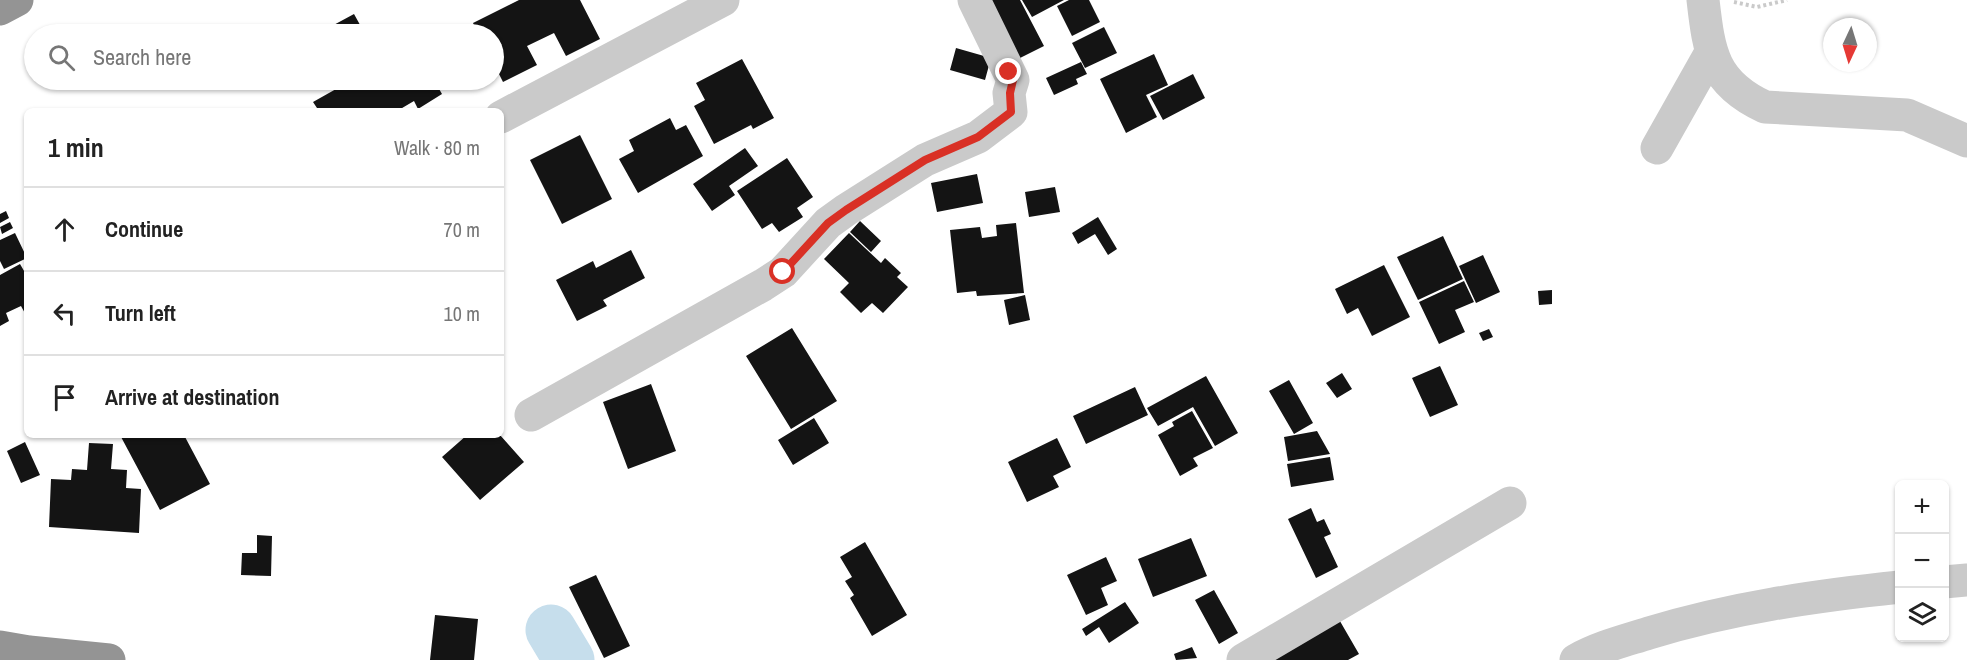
<!DOCTYPE html>
<html lang="en">
<head>
<meta charset="utf-8">
<style>
  :root { --surface:#fff; --page:#f6f6f6; --text:#222; --muted:#767676; --line:#e0e0e0 }
  body { margin:0; font-family:"Archivo Narrow",sans-serif; background:var(--page); color:var(--text) }
  .controls { position:absolute; right:18px; bottom:18px; display:grid; overflow:hidden; border-radius:9px; box-shadow:0 2px 4px #0004 }
  .controls button { width:54px; height:54px; display:grid; place-items:center; padding:0; border:0; border-bottom:2px solid var(--line); background:var(--surface); color:var(--text); font:30px sans-serif }
  .compass { position:absolute; left:1823px; top:18px; width:54px; height:54px; border-radius:50%; background:var(--surface); box-shadow:0 2px 4px #0004; rotate:184deg }
  .stop { position:absolute; width:18px; height:18px; margin:-14px; border:4px solid #d93025; border-radius:50%; background:#fff }
  .stop.end { background:#d93025; border-color:#fff; box-shadow:0 2px 6px #0008 }
  .list { margin:0; padding:0; list-style:none }
  h2 { display:flex; justify-content:space-between; align-items:center; height:78px; margin:0; padding:0 24px; font-size:26px }
  h2 small { font-size:20px; font-weight:400; color:var(--muted) }
  .list li { display:grid; grid-template-columns:39px 1fr auto; gap:18px; align-items:center; box-sizing:border-box; height:84px; padding:0 24px; border-top:2px solid var(--line) }
  .list b { display:block; font-size:22px; white-space:nowrap }
  .list em { font-size:20px; font-style:normal; color:var(--muted) }
  .icon { flex:none; width:33px; height:33px; fill:none; stroke:currentColor; stroke-width:2; stroke-linecap:round; stroke-linejoin:round }
  .map { position:relative; flex:none; width:1967px; height:660px; overflow:hidden }
  .search { position:absolute; background:var(--surface); box-shadow:0 2px 4px #0004; left:24px; top:24px; width:480px; height:66px; display:flex; align-items:center; gap:15px; box-sizing:border-box; padding:0 21px; border-radius:33px; color:var(--muted); font-size:22px }
  .panel { position:absolute; background:var(--surface); box-shadow:0 2px 4px #0004; left:24px; top:108px; width:480px; height:330px; border-radius:9px }
  .map>svg:first-child { display:block }
  .lines { fill:none; stroke-linecap:round; stroke-linejoin:round }
  .river { stroke:#c6deec; stroke-width:51 }
  .building { fill:#141414 }
  .path { stroke:#cacaca; stroke-width:4; stroke-dasharray:3 3; stroke-linecap:butt }
  .street { stroke:#cacaca; stroke-width:33 }
  .highway { stroke:#949494; stroke-width:33 }
  .route { stroke:#d93025; stroke-width:8 }
</style>
</head>
<body>
<div class="map">
<svg width="1967" height="660" viewBox="0 0 1967 660">
  <rect width="100%" height="100%" fill="#fff"/>
  <g class="lines">
    <path class="river" d="M551 630 569 660"/>
  </g>
  <path class="building" d="M519 0H580L600 39 566 56 554 33 527 46 537 65 503 82 494 64V34H478L473 23Z
    M986 0H1020L1044 46 1018 59Z
    M1022 0H1064L1032 17Z
    M1069 0H1089L1100 22 1072 36 1057 6Z
    M354 14 364 32 359 34H317Z
    M1104 27 1117 53 1085 68 1072 43Z
    M956 48 991 58 985 80 950 70Z
    M1154 54 1168 85 1146 95 1157 117 1126 133 1100 79Z
    M742 59 774 118 753 129 751 125 714 144 694 106 705 100 696 83Z
    M1081 62 1087 74 1076 79 1078 84 1054 95 1046 78Z
    M1193 74 1205 98 1163 120 1150 96Z
    M352 80H434L442 94 418 109 414 101 397 111H319L313 102Z
    M670 118 676 130 686 125 703 156 638 193 619 159 634 151 629 140Z
    M580 135 612 199 562 224 530 160Z
    M745 148 758 166 729 186 735 195 712 211 693 184Z
    M787 158 813 197 797 208 803 217 779 232 772 223 762 229 737 191Z
    M977 174 983 203 937 212 931 183Z
    M1055 187 1060 212 1029 217 1025 192Z
    M6 211 9 218 0 223V214Z
    M1098 217 1117 249 1108 255 1095 234 1078 244 1072 233Z
    M860 221 881 241 871 252 850 232Z
    M10 222 13 228 2 234 0 227Z
    M1016 223 1024 293 977 296 976 291 957 293 950 230 980 227 982 238 997 236 996 225Z
    M15 233 27 258 4 269 0 261V240Z
    M849 233 881 263 885 258 901 273 897 277 908 287 883 313 872 303 861 313 840 292 849 283 824 259Z
    M1443 236 1463 279 1418 300 1397 257Z
    M631 250 645 278 603 300 607 306 577 321 556 280 593 261 596 268Z
    M1483 255 1500 292 1476 303 1459 266Z
    M20 264 27 276V317L21 306 6 313 9 321 0 326V275Z
    M1384 265 1410 317 1372 336 1358 308 1347 314 1335 289Z
    M1464 281 1474 302 1455 310 1465 332 1439 344 1419 302Z
    M1552 290V304L1539 305 1538 291Z
    M1025 295 1030 320 1009 325 1004 300Z
    M792 328 837 401 791 429 746 356Z
    M1489 329 1493 337 1483 341 1479 333Z
    M1440 366 1458 405 1430 417 1412 378Z
    M1342 373 1352 389 1337 398 1326 383Z
    M1206 376 1238 433 1215 446 1193 407 1158 426 1147 408Z
    M1289 380 1313 423 1294 434 1269 391Z
    M651 384 676 451 628 469 603 402Z
    M1135 387 1148 415 1086 444 1073 416Z
    M1192 411 1213 448 1193 458 1198 466 1180 476 1158 435 1174 426 1172 422Z
    M814 418 829 443 793 465 778 440Z
    M1317 431 1330 454 1288 461 1284 437Z
    M120 435H184L210 484 160 510Z
    M467 435H500L524 462 480 500 442 457Z
    M1057 438 1071 467 1053 476 1059 487 1027 502 1008 462Z
    M25 442 40 475 21 483 7 451Z
    M89 443 113 444 111 469 127 470 126 488 141 489 139 533 49 527 51 479 71 480 72 469 87 470Z
    M1330 457 1334 480 1291 487 1287 464Z
    M1311 508 1317 522 1324 519 1331 534 1324 537 1338 567 1316 578 1288 519Z
    M257 535 272 536 271 576 241 575 242 553H257Z
    M1191 538 1207 576 1153 597 1138 559Z
    M865 542 907 615 872 636 850 598 854 595 845 581 852 577 840 557Z
    M1106 557 1117 581 1101 588 1108 605 1086 615 1067 575Z
    M596 575 630 646 604 658 569 587Z
    M1214 590 1238 633 1219 644 1195 600Z
    M1125 602 1139 623 1109 643 1099 627 1086 636 1082 629Z
    M435 615 478 619 474 660H430Z
    M1337 616 1359 654 1348 660H1261Z
    M1192 647 1197 658 1176 660 1174 654Z"/>
  <g class="lines">
    <path class="path" d="M1734 2 1757 7 1787 0"/>
    <path class="street" d="M1703 0C1709 53 1713 83 1765 107L1907 115 1967 141
      M501 117 723 0
      M1657 148 1710 54
      M531 415 763 285 783 272 828 223 846 210 925 160 978 137 1011 112 1009 93 1013 80 974 0
      M1944 582 1967 580
      M1243 660 1510 503
      M1576 660C1599 647 1624 641 1649 633 1731 608 1814 596 1900 587"/>
    <path class="highway" d="M0 9 17 0
      M0 647 29 652 109 660"/>
  </g>
  <g class="lines">
    <path class="route" d="M783 272 828 223 846 210 925 160 978 137 1011 112 1010 93 1013 80 1009 72"/>
  </g>
</svg>
<div class="controls">
<button>+</button>
<button>−</button>
<button><svg class="icon" aria-label="layers" viewBox="0 0 24 24"><path d="M12 4l9 5-9 5-9-5zM3 14l9 5 9-5"/></svg></button>
</div>
<svg class="compass" viewBox="-18 -18 36 36"><path d="M0-13l5 13h-10z" fill="#e53935"/><path d="M0 13l5-13h-10z" fill="#767676"/></svg>
<div class="stop" style="left:783px;top:272px"></div>
<div class="stop end" style="left:1009px;top:72px"></div>
<div class="search"><svg class="icon" aria-label="search" viewBox="0 0 24 24"><circle cx="10" cy="10" r="6"/><path d="M15 15l6 6"/></svg>Search here</div>
<section class="panel">
<h2>1 min<small>Walk · 80 m</small></h2>
<ul class="list">
<li><svg class="icon" aria-label="ahead" viewBox="0 0 24 24"><path d="M12 20V5M6 11l6-6 6 6"/></svg><div><b>Continue</b></div><em>70 m</em></li>
<li><svg class="icon" aria-label="left" viewBox="0 0 24 24"><path d="M17 20v-9H6M10 6l-5 5 5 5"/></svg><div><b>Turn left</b></div><em>10 m</em></li>
<li><svg class="icon" aria-label="arrive" viewBox="0 0 24 24"><path d="M6 21V4h12l-3 4 3 4H6"/></svg><div><b>Arrive at destination</b></div></li>
</ul>
</section>
</div>
</body>
</html>
